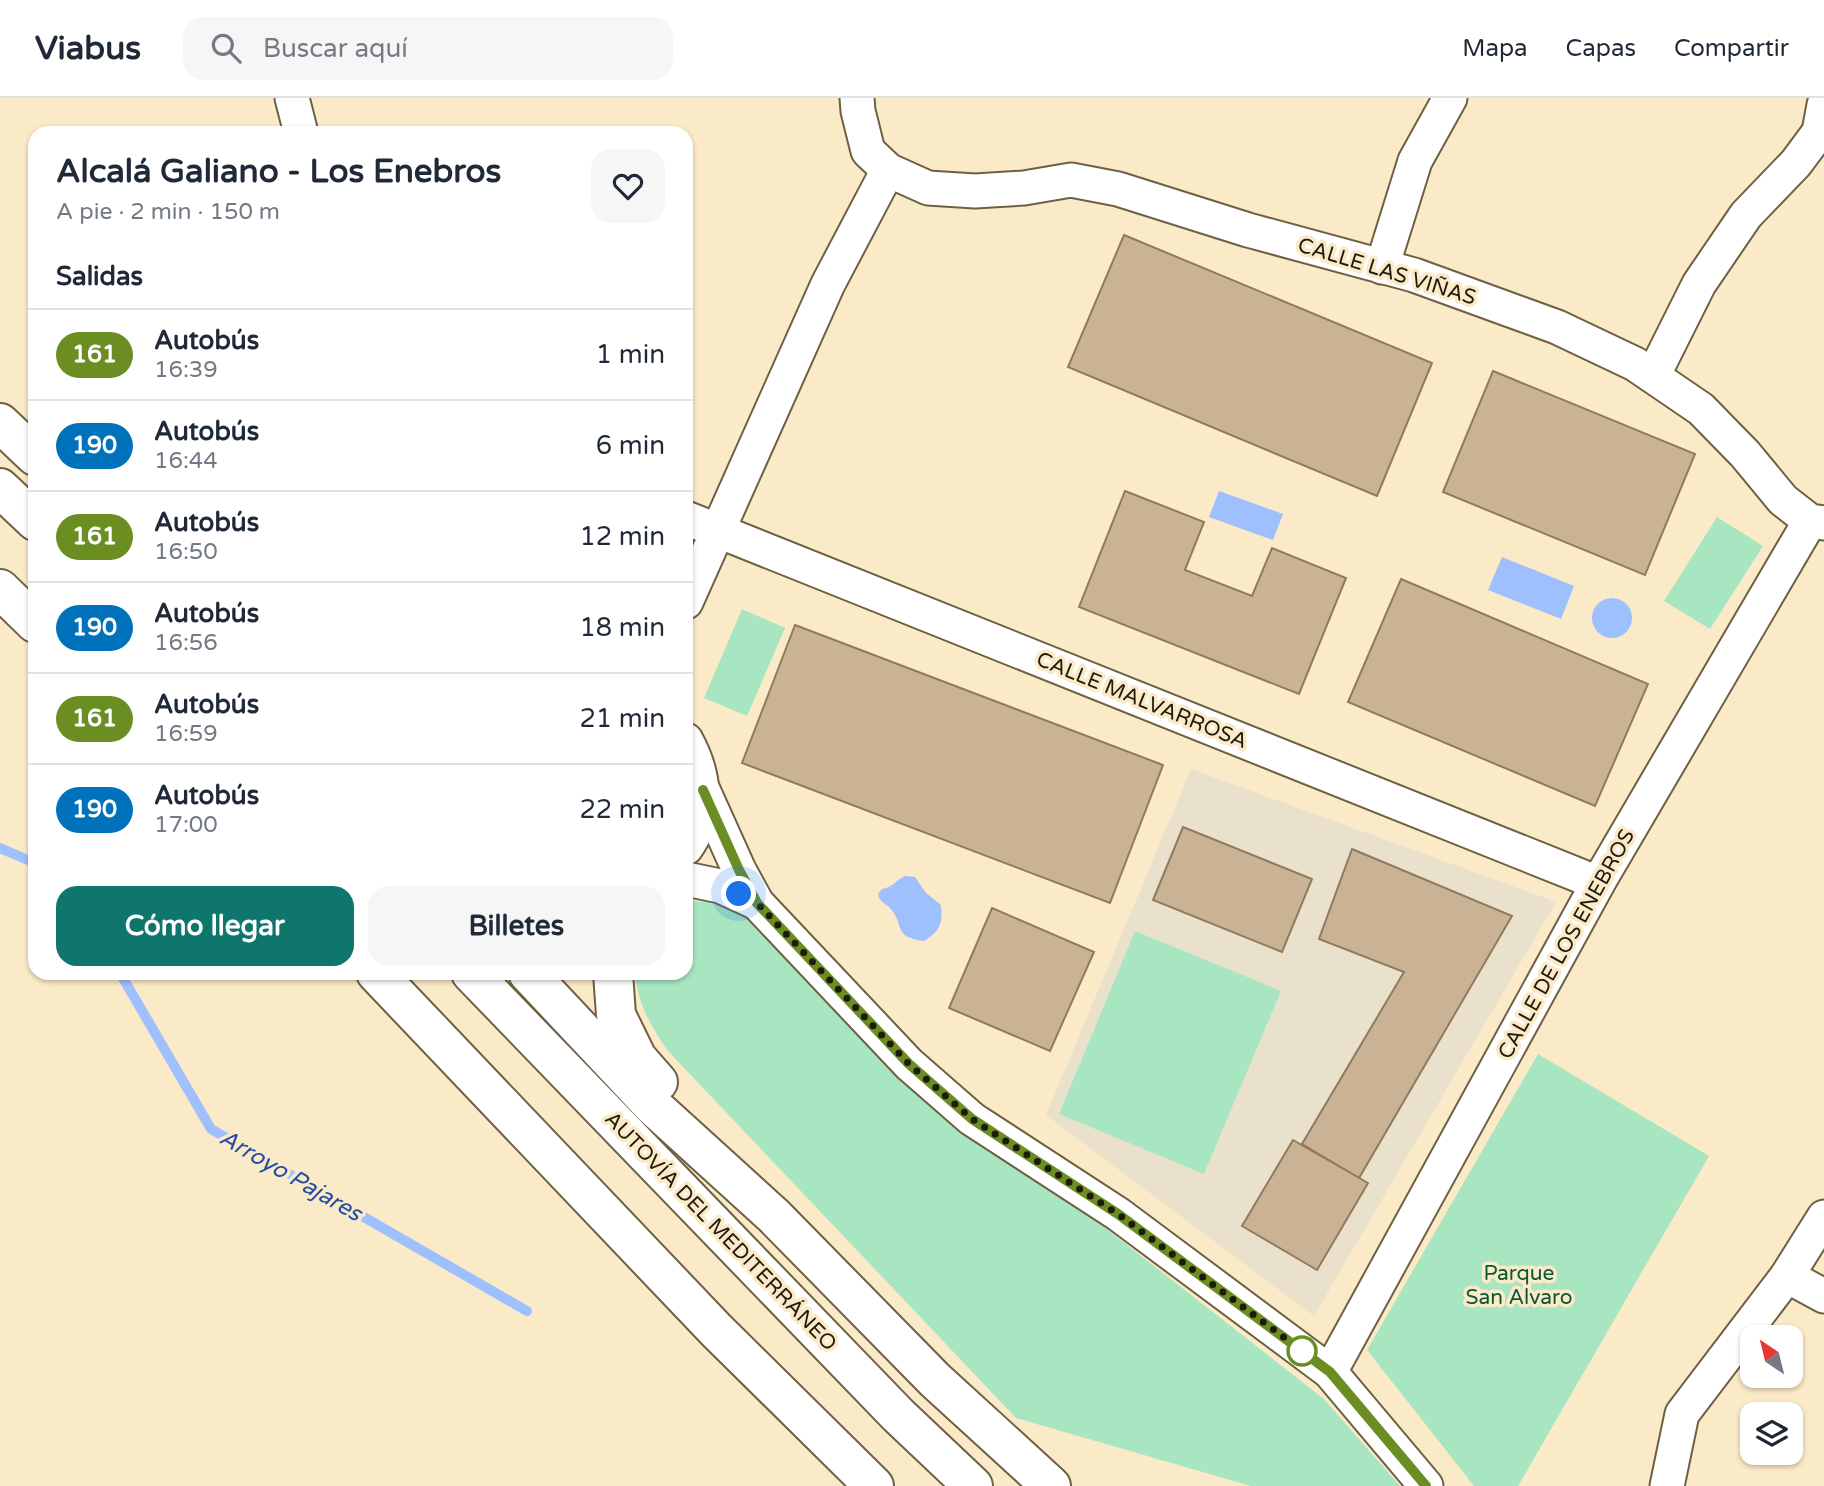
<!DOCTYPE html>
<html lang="es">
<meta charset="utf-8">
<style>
body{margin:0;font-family:"Varela Round",sans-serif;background:#f6f6f7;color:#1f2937;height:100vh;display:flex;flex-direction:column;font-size:26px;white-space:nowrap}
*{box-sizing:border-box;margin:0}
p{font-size:23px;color:#747a83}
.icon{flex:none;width:38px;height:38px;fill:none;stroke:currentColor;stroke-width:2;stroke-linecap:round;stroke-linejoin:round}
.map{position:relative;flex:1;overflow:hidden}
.side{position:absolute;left:28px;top:28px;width:665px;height:854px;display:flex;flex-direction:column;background:#fff;border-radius:21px;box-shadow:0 2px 5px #0004}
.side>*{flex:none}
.badge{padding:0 14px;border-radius:23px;font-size:24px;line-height:46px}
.needle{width:46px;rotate:325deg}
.buttons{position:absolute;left:1740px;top:1227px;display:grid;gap:14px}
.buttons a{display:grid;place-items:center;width:63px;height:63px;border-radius:14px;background:#fff;box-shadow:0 2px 5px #0004;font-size:35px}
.you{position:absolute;width:35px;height:35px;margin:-18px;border:5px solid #fff;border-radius:50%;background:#1a73e8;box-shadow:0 0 0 10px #1a73e833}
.map>.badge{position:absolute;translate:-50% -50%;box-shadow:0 0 0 4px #fff}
h2{padding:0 28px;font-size:26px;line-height:63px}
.round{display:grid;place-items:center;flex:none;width:74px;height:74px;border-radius:21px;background:#f6f6f7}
.head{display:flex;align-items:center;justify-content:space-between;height:119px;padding:0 28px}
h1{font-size:33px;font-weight:700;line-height:52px}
.action{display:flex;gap:14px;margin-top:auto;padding:14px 28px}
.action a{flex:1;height:80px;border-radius:21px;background:#0f766e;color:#fff;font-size:28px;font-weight:700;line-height:80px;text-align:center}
.action a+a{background:#f6f6f7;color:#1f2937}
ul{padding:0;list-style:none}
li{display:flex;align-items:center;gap:21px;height:91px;padding:0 28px;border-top:2px solid #e0e1e3}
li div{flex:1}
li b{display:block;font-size:26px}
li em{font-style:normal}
li .badge{min-width:77px;font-weight:700;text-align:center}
header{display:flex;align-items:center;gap:42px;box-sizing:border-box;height:98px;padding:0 35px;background:#fff;border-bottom:2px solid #e0e1e3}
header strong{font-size:33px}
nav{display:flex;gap:38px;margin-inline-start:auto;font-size:24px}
.search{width:490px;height:63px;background:#f6f6f7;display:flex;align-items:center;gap:18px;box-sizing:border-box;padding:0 24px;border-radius:21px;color:#747a83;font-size:26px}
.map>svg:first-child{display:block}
.industrial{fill:#eae1cc}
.green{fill:#a8e6c1}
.water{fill:#9fc0ff}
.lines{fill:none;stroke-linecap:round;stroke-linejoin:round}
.stream{stroke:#9fc0ff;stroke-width:10}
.building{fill:#cab395;stroke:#907a5e;stroke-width:2}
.street-casing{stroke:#6e6042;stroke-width:37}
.highway-casing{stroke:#6e6042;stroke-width:42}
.street{stroke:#fff;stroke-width:33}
.highway{stroke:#fff;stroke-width:38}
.line-casing{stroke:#fff;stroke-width:16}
.line{stroke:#6b8e23;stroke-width:10}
.walk{stroke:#201a0d;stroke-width:7;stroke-dasharray:0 12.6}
.stop-dot{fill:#fff;stroke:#6b8e23;stroke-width:3.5}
.labels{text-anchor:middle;stroke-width:7;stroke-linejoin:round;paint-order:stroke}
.street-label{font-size:21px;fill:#201a0d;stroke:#fbeac8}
.park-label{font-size:21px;fill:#085736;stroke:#fbeac8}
.water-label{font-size:23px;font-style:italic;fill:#244ea6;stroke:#fbeac8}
</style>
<header>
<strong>Viabus</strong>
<div class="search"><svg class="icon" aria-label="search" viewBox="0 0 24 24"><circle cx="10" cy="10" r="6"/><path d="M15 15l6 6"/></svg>Buscar aquí</div>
<nav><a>Mapa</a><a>Capas</a><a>Compartir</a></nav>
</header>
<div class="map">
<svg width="1824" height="1388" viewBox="0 0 1824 1388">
<rect width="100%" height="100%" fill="#fbeac8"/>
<!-- industrial -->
<path class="industrial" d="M1191,671L1556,804L1314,1218L1046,1017Z"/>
<!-- green -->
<g class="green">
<path d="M1717,419L1763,448L1710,531L1664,503Z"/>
<path d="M742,511L785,530L747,618L704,600Z"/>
<path d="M686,803L714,804L747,820L897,978L964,1031L1108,1132L1324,1301L1400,1388H1251L1016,1320L668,953C650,927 638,907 635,875H686Z"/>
<path d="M1135,833L1281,893L1204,1076L1059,1016Z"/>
<path d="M1538,956L1709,1058L1518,1388H1474L1367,1252Z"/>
</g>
<!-- water -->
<g class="water">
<path d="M1219,393L1283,416L1273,442L1209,419Z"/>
<path d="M1502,459L1574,488L1561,521L1488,492Z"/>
<circle cx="1612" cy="520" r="20"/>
<path d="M905,778L915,779L926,795L941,807C943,826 940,833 924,843C891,839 906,826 889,809C883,804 880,804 878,796L882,791C892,790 896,782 905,778Z"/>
</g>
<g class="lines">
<!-- stream -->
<g class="stream">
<path d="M0,750L35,765"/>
<path d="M120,875L211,1031L527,1213"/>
</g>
</g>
<!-- building -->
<g class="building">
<path d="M1124,137L1432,265L1377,398L1068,269Z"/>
<path d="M1493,273L1695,356L1645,477L1443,394Z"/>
<path d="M1125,393L1204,424L1185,472L1252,498L1272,450L1346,480L1299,596L1079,509Z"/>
<path d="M1401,481L1648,586L1595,708L1348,604Z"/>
<path d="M795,527L1163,667L1110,805L742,665Z"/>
<path d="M1183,729L1312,781L1282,854L1153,802Z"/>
<path d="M1352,751L1512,818L1359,1080L1302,1046L1404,874L1319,841Z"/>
<path d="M992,810L1094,854L1050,953L949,910Z"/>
<path d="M1293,1042L1368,1085L1317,1172L1242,1128Z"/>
</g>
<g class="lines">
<defs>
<g id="street">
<path d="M292,0L301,35"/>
<path d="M857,0L858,13L868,53L888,72L928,90L975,93L1024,90L1071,82L1118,91L1248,132L1414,177L1557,229L1635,266L1701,311L1745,356L1783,402L1810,423L1824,425"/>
<path d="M1382,169L1415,63L1450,0"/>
<path d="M1653,278L1699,186L1746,117L1796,65L1819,34L1824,7"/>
<path d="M686,420L1598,785"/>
<path d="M686,504L828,186L888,72"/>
<path d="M686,642C705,676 710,717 686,750"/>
<path d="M703,692L739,772L757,805L909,966L972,1021L1118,1116L1330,1274L1426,1388"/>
<path d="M686,781L720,788L757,805"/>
<path d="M1787,1178L1824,1198"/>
<path d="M1330,1274L1598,785L1810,423"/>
<path d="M1667,1388L1682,1316L1787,1178L1824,1119"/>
</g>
<g id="highway">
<path d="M0,325L35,358"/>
<path d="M0,390L35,423"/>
<path d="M0,491L35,525"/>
<path d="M376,875L716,1232L874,1388"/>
<path d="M471,875L898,1317L973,1388"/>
<path d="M528,875L653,1008L774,1118L935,1282L1051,1388"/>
<path d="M613,875L616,917L637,960L658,984"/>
</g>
</defs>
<!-- street casing -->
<use href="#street" class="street-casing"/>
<!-- highway casing -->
<use href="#highway" class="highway-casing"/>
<!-- street -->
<use href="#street" class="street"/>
<!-- highway -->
<use href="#highway" class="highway"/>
</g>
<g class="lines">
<defs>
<path id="line" d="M703,692L739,772L757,805L909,966L972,1021L1118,1116L1330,1274L1426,1388"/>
</defs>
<!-- line casing -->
<use href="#line" class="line-casing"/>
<!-- line -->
<use href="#line" class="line"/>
<!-- walk -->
<path class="walk" d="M739,796L757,805L909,966L972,1021L1118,1116L1309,1258L1302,1253"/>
</g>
<!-- markers -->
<circle class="stop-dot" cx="1302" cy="1253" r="14"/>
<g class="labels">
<!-- street labels -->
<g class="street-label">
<text transform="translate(1387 173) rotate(17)" y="7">CALLE LAS VIÑAS</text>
<text transform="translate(1142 602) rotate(22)" y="7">CALLE MALVARROSA</text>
<text transform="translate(1566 846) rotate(-61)" y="7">CALLE DE LOS ENEBROS</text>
<text transform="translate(721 1133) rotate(46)" y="7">AUTOVÍA DEL MEDITERRÁNEO</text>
</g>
<!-- park labels -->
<g class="park-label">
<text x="1519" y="1182">Parque<tspan x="1519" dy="24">San Alvaro</tspan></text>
</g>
<!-- water labels -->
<g class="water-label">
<text transform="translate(291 1077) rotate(30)" y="8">Arroyo Pajares</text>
</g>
</g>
</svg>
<div class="buttons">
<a><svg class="needle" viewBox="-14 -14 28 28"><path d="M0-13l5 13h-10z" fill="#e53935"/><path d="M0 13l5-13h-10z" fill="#747a83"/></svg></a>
<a><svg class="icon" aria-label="layers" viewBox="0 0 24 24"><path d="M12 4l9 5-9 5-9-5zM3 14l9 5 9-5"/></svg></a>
</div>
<div class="you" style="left:739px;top:796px"></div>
<section class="side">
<div class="head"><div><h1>Alcalá Galiano - Los Enebros</h1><p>A pie · 2 min · 150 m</p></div><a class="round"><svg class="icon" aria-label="heart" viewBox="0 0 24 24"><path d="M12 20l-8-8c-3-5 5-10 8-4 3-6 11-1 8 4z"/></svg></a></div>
<h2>Salidas</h2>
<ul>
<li><span class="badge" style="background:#6b8e23;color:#fff">161</span><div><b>Autobús</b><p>16:39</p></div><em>1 min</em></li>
<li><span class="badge" style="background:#0072bc;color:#fff">190</span><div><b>Autobús</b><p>16:44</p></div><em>6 min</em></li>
<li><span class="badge" style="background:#6b8e23;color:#fff">161</span><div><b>Autobús</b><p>16:50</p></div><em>12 min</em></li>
<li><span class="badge" style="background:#0072bc;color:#fff">190</span><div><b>Autobús</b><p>16:56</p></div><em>18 min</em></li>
<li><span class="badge" style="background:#6b8e23;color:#fff">161</span><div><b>Autobús</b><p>16:59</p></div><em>21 min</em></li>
<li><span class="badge" style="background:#0072bc;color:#fff">190</span><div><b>Autobús</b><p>17:00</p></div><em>22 min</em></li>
</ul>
<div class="action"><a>Cómo llegar</a><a>Billetes</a></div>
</section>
</div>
